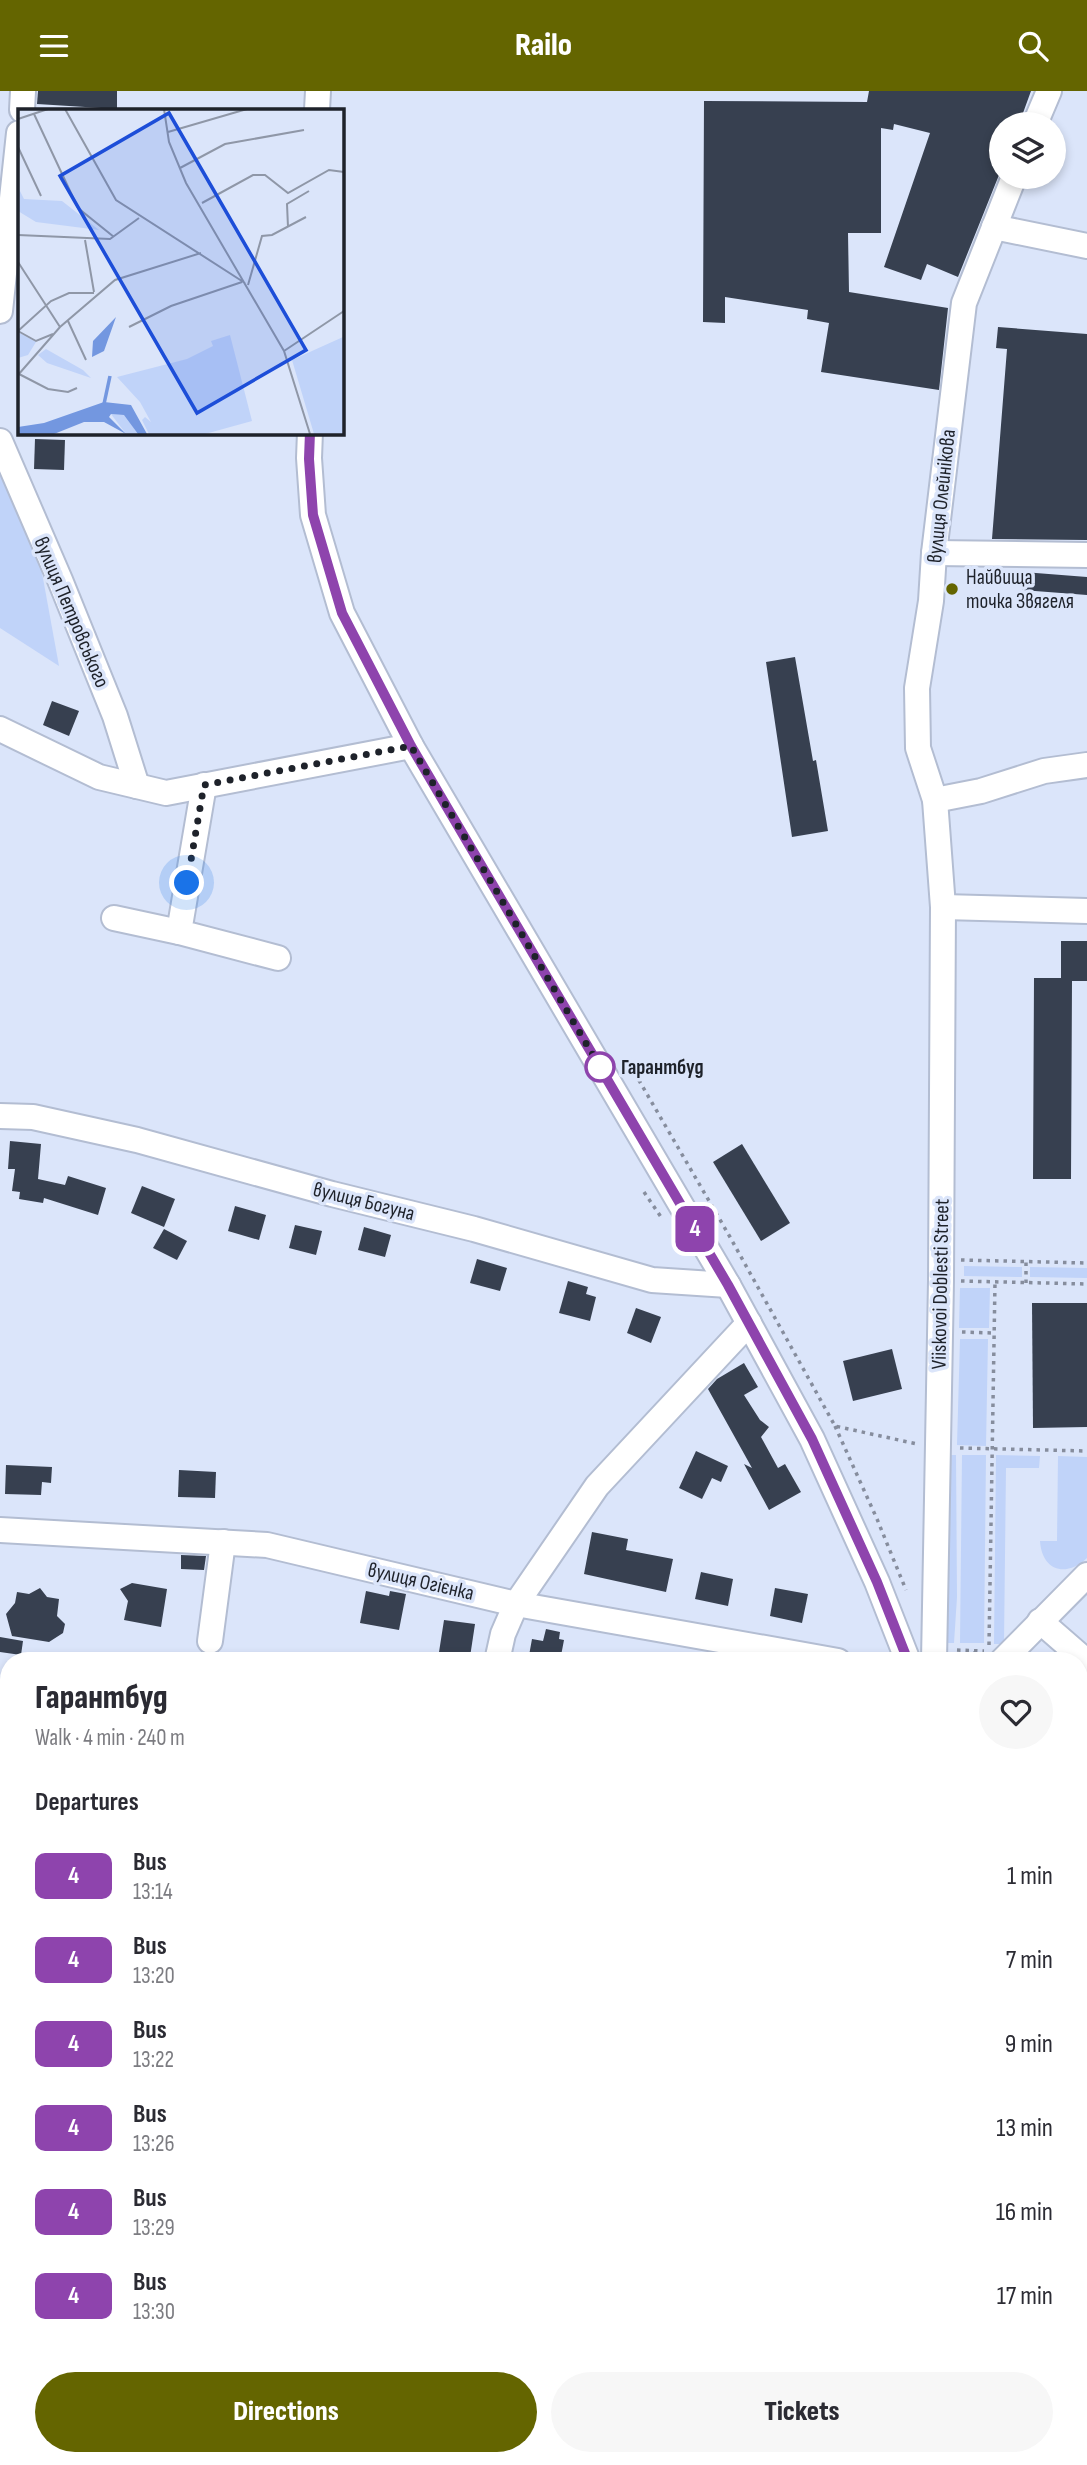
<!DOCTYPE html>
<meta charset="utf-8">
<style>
body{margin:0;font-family:"Sofia Sans Condensed",sans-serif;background:#f7f7f7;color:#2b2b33;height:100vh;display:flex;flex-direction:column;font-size:26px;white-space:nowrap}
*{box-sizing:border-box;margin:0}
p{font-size:23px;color:#7c7c81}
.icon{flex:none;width:38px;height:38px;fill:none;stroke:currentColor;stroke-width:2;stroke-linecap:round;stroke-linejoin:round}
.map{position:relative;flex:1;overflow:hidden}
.side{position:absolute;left:0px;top:1561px;width:1088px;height:814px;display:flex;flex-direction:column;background:#fff;border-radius:28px 28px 0 0;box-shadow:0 4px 10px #0003}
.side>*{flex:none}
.badge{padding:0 14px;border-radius:10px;font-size:24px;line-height:46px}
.buttons{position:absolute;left:989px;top:21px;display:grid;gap:14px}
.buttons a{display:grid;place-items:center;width:77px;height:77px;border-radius:50%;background:#fff;box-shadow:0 4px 10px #0003;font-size:35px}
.you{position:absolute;width:35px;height:35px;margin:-18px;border:5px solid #fff;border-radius:50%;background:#1a73e8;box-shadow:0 0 0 10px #1a73e833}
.map>.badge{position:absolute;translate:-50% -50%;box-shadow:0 0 0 4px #fff}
h2{padding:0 35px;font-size:26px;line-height:63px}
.round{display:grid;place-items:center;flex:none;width:74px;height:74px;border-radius:37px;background:#f7f7f7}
.summary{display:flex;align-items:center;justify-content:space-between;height:119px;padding:0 35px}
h1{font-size:33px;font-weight:800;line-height:52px}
.primary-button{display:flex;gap:14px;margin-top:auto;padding:14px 35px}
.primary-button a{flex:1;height:80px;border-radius:42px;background:#646500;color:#fff;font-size:28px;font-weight:800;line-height:80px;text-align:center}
.primary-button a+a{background:#f7f7f7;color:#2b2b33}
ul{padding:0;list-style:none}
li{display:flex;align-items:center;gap:21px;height:84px;padding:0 35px}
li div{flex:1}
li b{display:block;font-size:26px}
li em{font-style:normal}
li .badge{min-width:77px;font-weight:700;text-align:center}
header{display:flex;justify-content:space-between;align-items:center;height:91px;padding:0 35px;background:#646500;color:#fff;font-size:32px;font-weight:800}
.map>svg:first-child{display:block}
.green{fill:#c0d3f9}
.building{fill:#374050}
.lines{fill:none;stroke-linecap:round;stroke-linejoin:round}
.minor-casing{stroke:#b3bdd2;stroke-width:28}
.path{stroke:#868d9d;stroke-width:3.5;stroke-dasharray:3.5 5;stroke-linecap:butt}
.minor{stroke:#fff;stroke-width:24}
.line-casing{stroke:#fff;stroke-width:16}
.line{stroke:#8e44ad;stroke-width:10}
.walk{stroke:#1e222a;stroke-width:7;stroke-dasharray:0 12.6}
.poi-dot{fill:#646500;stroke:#dbe5fa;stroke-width:2.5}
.stop-dot{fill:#fff;stroke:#8e44ad;stroke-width:3.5}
.labels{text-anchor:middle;stroke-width:7;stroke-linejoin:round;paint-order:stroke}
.street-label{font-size:21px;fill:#1e222a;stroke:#dbe5fa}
.poi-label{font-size:21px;fill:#1e222a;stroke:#dbe5fa;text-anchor:start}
.stop-label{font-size:21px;font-weight:bold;fill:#1e222a;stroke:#dbe5fa;text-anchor:start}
.inset-river{fill:none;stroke:#7397e0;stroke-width:3.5}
.inset-road{fill:none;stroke:#8f97a7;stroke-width:2}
.view{fill:#1d4ed8;fill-opacity:0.15;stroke:#1d4ed8;stroke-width:3.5}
.inset-edge{fill:none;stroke:#1e222a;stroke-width:3.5}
</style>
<header><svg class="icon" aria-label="menu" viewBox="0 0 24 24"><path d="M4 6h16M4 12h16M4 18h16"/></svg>Railo<svg class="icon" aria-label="search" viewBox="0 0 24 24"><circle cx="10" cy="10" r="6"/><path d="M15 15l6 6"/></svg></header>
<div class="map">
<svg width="1087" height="2374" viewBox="0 0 1087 2374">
<rect width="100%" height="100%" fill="#dbe5fa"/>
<!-- green -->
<g class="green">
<path d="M0,367L32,427L59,575L0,537Z"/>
<path d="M964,1175L1022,1176V1186L964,1185Z"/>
<path d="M1030,1176L1087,1177V1187L1030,1186Z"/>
<path d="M960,1197H990L989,1237H959Z"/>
<path d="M960,1248H988L986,1355L957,1354Z"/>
<path d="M949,1364H956L957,1506L954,1552H947Z"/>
<path d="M962,1364H986L984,1552H960Z"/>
<path d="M996,1364L1040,1365L1039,1377H1006L1004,1553H994Z"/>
<path d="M1058,1365L1087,1366V1467C1066,1487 1042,1480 1040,1450H1057Z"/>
<path d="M0,1890L9,1892V2366H453L451,2374H0Z"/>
</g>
<!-- building -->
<g class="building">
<path d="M38,0H117V18L37,13Z"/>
<path d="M869,0H1031L1019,33H1001V79L958,186L927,173L921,189L884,176L930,42L894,33L893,39L881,37V142H848L849,201L948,217L939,299L821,281L829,232L807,228L808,219L725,206V232L703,231L704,10L867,11Z"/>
<path d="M998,236L1087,243V449L992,448L1007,258L996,257Z"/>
<path d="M35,348L65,349L64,379L34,378Z"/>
<path d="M1023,481L1087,486V504L1022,499Z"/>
<path d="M795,566L813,670L816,669L828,740L792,746L766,571Z"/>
<path d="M52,610L79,620L69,645L43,634Z"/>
<path d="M1061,850H1087V890H1072L1071,1088H1033L1034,887H1061Z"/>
<path d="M10,1050L41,1053L38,1088L65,1094L68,1085L106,1097L98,1124L44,1107L43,1112L19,1108L20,1101L12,1100L15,1078H8Z"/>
<path d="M742,1053L790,1132L761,1150L713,1071Z"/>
<path d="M142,1095L175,1108L164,1136L131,1122Z"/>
<path d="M235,1115L266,1124L259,1149L228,1140Z"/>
<path d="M295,1134L322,1140L316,1164L289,1157Z"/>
<path d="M364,1136L391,1144L385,1166L358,1159Z"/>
<path d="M164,1138L187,1150L177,1169L153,1157Z"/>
<path d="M477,1168L507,1177L500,1200L470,1192Z"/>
<path d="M568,1190L588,1196L586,1203L596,1206L590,1230L559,1222Z"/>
<path d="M1032,1212H1087V1336L1033,1337Z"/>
<path d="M636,1217L661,1226L651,1252L627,1242Z"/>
<path d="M892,1258L902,1298L853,1310L843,1270Z"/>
<path d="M744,1272L758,1296L744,1304L760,1329L769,1336L761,1346L778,1377L785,1373L801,1401L769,1419L744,1373L752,1377L708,1298L717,1288Z"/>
<path d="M696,1360L728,1375L721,1391L712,1387L702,1408L679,1397Z"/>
<path d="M6,1374L52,1376L51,1392L42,1391L41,1404L5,1403Z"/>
<path d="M179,1379L216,1381L215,1407L178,1406Z"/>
<path d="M592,1441L628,1448L626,1459L673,1468L666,1501L584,1483Z"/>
<path d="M181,1464L206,1465L204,1479L181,1478Z"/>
<path d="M701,1481L733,1488L728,1515L695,1508Z"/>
<path d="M132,1492L167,1498L161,1536L124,1529L128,1510L120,1498Z"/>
<path d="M40,1497L47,1506L59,1508L57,1525L65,1533L63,1542L49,1551L12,1545L6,1523L15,1512L17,1501L29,1503Z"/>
<path d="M775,1497L808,1503L802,1532L770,1525Z"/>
<path d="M366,1500L389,1505L390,1500L406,1503L399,1539L360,1532Z"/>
<path d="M444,1529L475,1533L470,1566L439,1561Z"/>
<path d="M546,1538L560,1541L559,1548L564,1549L560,1570H528L532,1548L543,1550Z"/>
<path d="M0,1546L23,1550L21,1564L0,1561Z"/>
</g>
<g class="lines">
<defs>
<g id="minor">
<path d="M22,19L23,0"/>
<path d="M317,19L318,0"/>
<path d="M1035,33L1049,0"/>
<path d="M994,136L1087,155"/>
<path d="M0,220L19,42"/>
<path d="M310,341L309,367L313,424L342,522L411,655L728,1194L812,1348L877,1491L908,1570"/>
<path d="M0,350L60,489L115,625L137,695"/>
<path d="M934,462L1087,464"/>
<path d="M0,638L99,686L166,702L411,655"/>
<path d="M204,694L179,841L278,867"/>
<path d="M935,709L981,700L1044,680L1087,674"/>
<path d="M943,816L1087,820"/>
<path d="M114,827L179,841"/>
<path d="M0,1025L33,1026L137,1049L332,1103L474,1138L652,1189L728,1194"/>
<path d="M0,1439L267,1454L516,1513L838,1570"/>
<path d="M1040,1530L1087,1571"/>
<path d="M210,1550L223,1451"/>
<path d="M497,1570L503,1543L516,1513L597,1395L749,1232"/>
<path d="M934,1570L941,1190L943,816L935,709L918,657L917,597L931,510L934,462L964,212L1014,86"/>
<path d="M1002,1570L1087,1484"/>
<path d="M0,1636L9,1638"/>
<path d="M0,1696L9,1690"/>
<path d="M1080,1879H1087"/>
<path d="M1080,2279L1087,2278"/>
<path d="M493,2374L495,2366"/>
<path d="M671,2374L672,2366"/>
<path d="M904,2374L906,2366"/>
</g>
</defs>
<!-- minor casing -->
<use href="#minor" class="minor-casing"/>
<!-- path -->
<g class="path">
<path d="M626,967L730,1146L835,1335L917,1353"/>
<path d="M644,1101L661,1126"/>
<path d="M961,1169L1087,1172"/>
<path d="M961,1190L1087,1193"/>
<path d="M1026,1192V1171"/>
<path d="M962,1241L993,1242"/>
<path d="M835,1335L877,1428L906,1499"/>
<path d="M960,1357L1087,1360"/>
<path d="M989,1554L995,1191"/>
<path d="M957,1559L984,1560"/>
<path d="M975,1560L976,1570"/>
<path d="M1080,1621H1087"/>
<path d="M0,1959L9,1961"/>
<path d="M0,2128L9,2131"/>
<path d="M1080,2141H1087"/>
<path d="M1080,2251H1087"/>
<path d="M396,2374L407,2366"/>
</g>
<!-- minor -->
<use href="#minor" class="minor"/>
</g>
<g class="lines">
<defs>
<path id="line" d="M310,341L309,368L313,424L342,522L411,655L728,1194L812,1348L877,1491L908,1570"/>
</defs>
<!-- line casing -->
<use href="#line" class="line-casing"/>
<!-- line -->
<use href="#line" class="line"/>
<!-- walk -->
<path class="walk" d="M187,792L204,694L411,655L600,976"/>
</g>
<!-- markers -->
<circle class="poi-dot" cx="952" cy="498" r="7"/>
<circle class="stop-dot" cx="600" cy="976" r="14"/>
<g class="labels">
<!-- street labels -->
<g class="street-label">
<text transform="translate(941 405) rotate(-84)" y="7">вулиця Олейнікова</text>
<text transform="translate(72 521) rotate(67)" y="7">вулиця Петровського</text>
<text transform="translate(364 1110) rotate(14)" y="7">вулиця Богуна</text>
<text transform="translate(940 1193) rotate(-89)" y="7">Viiskovoi Doblesti Street</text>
<text transform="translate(421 1490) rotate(13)" y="7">вулиця Огієнка</text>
</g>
<!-- poi labels -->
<g class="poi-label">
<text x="966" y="493">Найвища<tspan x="966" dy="24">точка Звягеля</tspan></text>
</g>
<!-- stop labels -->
<g class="stop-label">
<text x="621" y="983">Гарантбуд</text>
</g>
</g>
<!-- overview -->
<g transform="translate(18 18)">
<rect width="326" height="326" fill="#dbe5fa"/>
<path d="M0,78L6,90L44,92L81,121L18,113L0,102ZM0,223L18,233L10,246L0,249ZM212,226L234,312L187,325H131L124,311L127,308L133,313L122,293L99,268L169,250L195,237L193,232ZM325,228V325H296L274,251ZM28,240L65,261L73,269L29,254L20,246ZM93,305L107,306L120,325H108Z" fill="#c0d3f9"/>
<path d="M98,208L86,242L74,248L75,232ZM86,293L113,296L129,325H120L106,306L93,305L91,308L108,325L86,313H66L36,325H0V318L26,314Z" fill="#7397e0"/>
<path class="inset-river" d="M86,295L92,267"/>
<path class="inset-road" d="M47,0L98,91L227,174M146,0L151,33L168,74L266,242L292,325M16,5L60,99L96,128M0,10L30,0M150,23L229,0M0,38L23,87M162,59L207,35L286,21M184,94L235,66H247L270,84L311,61L326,63M270,118L269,95L291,82M0,126L92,130L121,109M67,131L76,183M0,153L42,218M230,176L244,127L254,126L288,108M50,212L68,251M111,218L153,197L224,173M0,222L33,192L51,184H76M0,222L18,232L35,225M266,242L326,202M1,265L30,280L50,283L59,279M0,266L42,218L97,171L183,144"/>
<path class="view" d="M151,4L288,241L179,304L42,67Z"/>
<rect width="326" height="326" class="inset-edge"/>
</g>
</svg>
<div class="buttons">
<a><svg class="icon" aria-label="layers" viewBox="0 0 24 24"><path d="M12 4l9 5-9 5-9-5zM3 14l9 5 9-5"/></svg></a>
</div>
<div class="you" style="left:187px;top:792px"></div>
<b class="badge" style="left:695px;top:1138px;background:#8e44ad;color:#fff">4</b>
<section class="side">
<div class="summary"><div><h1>Гарантбуд</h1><p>Walk · 4 min · 240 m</p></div><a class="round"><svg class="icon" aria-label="heart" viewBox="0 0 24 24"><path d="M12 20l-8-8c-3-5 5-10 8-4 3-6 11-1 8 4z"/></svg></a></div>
<h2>Departures</h2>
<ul>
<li><span class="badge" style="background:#8e44ad;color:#fff">4</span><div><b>Bus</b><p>13:14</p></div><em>1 min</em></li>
<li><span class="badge" style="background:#8e44ad;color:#fff">4</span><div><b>Bus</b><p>13:20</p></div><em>7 min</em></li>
<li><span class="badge" style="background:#8e44ad;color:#fff">4</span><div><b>Bus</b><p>13:22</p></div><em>9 min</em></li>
<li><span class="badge" style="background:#8e44ad;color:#fff">4</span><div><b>Bus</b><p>13:26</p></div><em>13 min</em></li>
<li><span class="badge" style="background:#8e44ad;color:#fff">4</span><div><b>Bus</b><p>13:29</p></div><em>16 min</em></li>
<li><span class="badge" style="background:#8e44ad;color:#fff">4</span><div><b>Bus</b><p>13:30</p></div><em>17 min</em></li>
</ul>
<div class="primary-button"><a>Directions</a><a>Tickets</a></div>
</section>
</div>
